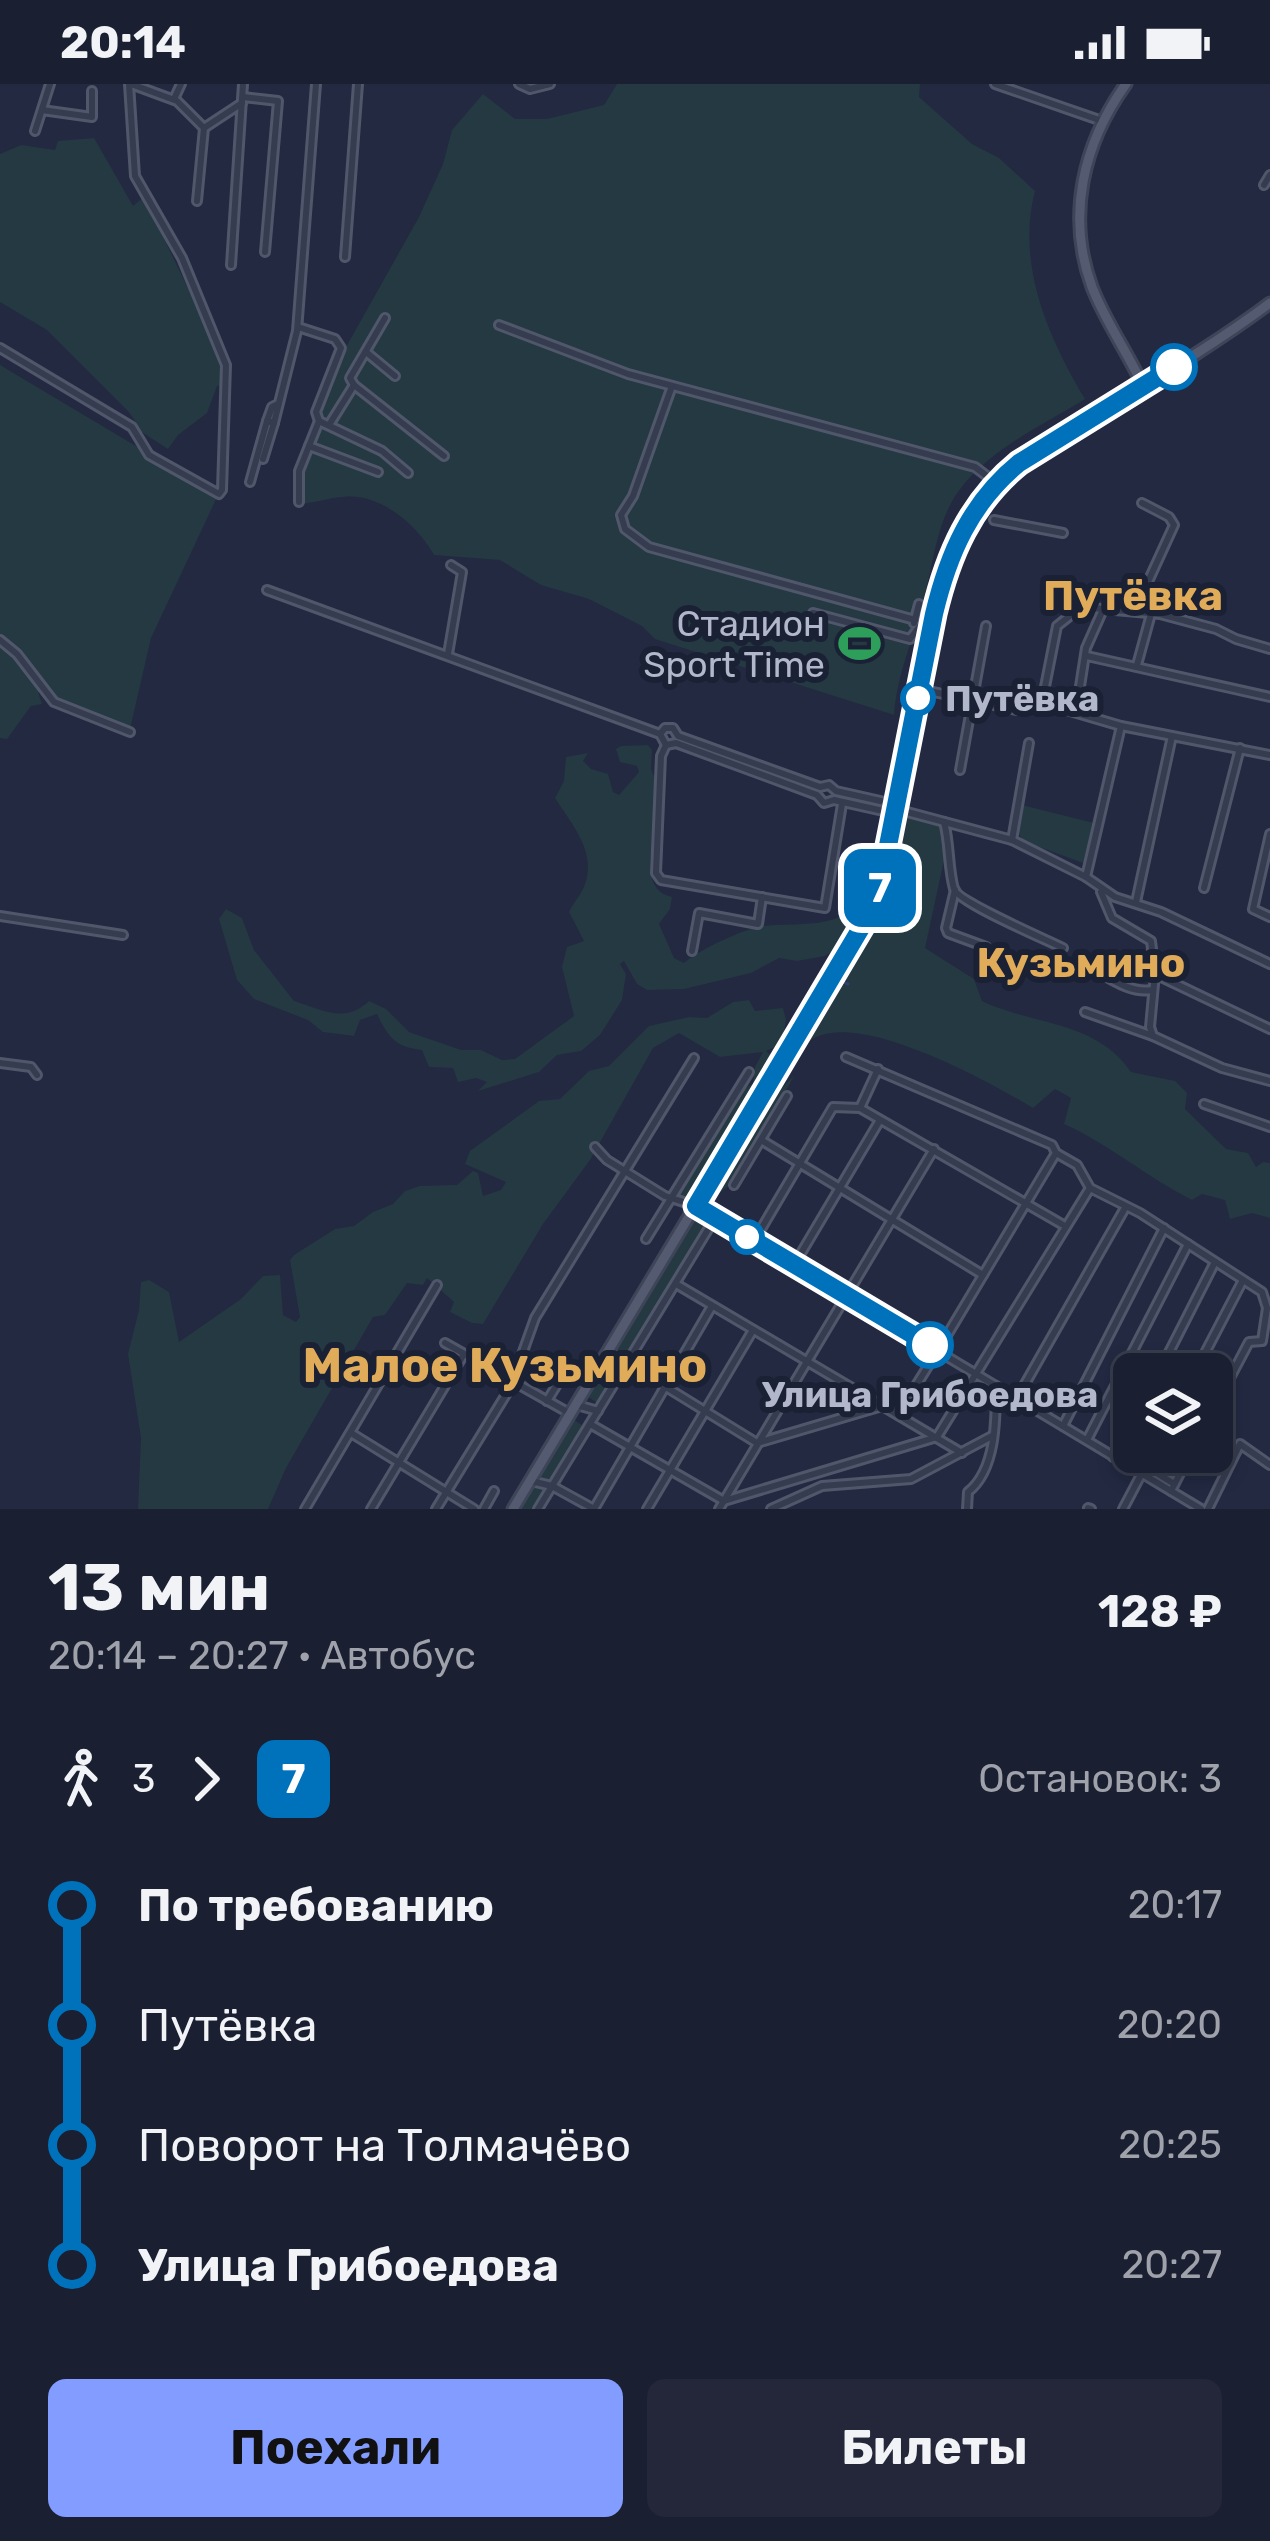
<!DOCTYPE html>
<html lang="ru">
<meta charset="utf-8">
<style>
body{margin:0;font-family:Rubik,sans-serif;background:#232739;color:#f1f3f6;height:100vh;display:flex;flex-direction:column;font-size:45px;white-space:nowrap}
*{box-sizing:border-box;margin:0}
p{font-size:39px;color:#9fa2ab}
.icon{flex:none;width:66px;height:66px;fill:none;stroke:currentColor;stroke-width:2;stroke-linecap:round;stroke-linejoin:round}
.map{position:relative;height:1425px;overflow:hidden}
.side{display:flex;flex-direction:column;background:#1a1f31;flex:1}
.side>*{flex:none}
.badge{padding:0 24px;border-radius:18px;font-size:42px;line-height:78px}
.buttons{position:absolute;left:1113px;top:1269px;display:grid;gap:24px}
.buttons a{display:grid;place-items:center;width:120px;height:120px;border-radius:18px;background:#1a1f31;box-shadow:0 6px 18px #0003,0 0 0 3px #383d4d;font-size:60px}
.map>.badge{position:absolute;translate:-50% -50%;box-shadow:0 0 0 6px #fff}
.legs{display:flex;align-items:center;gap:18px;height:132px;padding:0 48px;font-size:39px}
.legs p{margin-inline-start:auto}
.summary{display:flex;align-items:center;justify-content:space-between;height:204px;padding:0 48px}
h1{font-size:66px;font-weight:700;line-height:90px}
.cta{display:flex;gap:24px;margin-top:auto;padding:24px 48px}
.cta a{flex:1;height:138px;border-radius:18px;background:#839cff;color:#111;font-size:48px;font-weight:700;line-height:138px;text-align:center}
.cta a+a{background:#232739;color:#f1f3f6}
ul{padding:0 48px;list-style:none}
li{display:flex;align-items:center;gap:42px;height:120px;font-size:45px}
li i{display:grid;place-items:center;width:18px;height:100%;margin:0 15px;background:currentColor}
li i::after{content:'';width:30px;height:30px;margin:-15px;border:9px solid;border-radius:50%;background:#1a1f31}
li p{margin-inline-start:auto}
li:first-child i{background:linear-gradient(#0000 50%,currentColor 0)}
li:last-child i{background:linear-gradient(currentColor 50%,#0000 0)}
.status{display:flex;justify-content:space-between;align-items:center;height:84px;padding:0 60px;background:#1a1f31;direction:ltr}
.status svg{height:33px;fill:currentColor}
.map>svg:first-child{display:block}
.green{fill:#243942}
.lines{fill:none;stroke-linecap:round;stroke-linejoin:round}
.stream{stroke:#323f68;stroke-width:3}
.minor-casing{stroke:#51576b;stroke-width:12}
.major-casing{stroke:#3f4559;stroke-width:15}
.minor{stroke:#363c50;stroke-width:6}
.major{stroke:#545b70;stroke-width:9}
.line-1-casing{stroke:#fff;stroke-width:27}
.line-1{stroke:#0072bc;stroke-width:18}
.stop-1-dot{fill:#fff;stroke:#0072bc;stroke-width:6}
.labels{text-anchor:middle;stroke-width:12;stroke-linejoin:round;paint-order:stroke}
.poi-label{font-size:36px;fill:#b2b7cb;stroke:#1b2135;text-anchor:end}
.stop-label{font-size:36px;font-weight:bold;fill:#b2b7cb;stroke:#1b2135;text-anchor:start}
.quarter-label{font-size:42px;font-weight:bold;fill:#e0ac59;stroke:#1b2135}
.district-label{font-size:48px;font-weight:bold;fill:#e0ac59;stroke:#1b2135}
</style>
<div class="status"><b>20:14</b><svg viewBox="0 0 49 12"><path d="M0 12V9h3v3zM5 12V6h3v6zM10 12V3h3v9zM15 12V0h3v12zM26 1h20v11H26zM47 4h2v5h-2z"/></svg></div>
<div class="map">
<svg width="1270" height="1425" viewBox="0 0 1270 1425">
<rect width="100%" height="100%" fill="#222941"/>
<!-- green -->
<g class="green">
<path d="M617,0H920L919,13L972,60L999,74L1035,107C1016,180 1048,253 1085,315C1043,341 988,366 958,408C937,437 933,480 924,514C914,554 897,590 894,631L655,555L642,542L589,515L541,501L500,476L434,471C418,442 380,408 343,413C326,414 313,420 296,420L332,288L419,133L443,80L452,46L483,10L515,35H547L604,21Z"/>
<path d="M94,54L133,122L144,113L207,244L226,294L223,301L217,302L207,329L178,351L168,365L134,343L136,338L128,327L47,246L0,218V70L21,61L55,66L58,57Z"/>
<path d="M0,281L218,411L151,554L130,645L38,608L42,620L31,622L7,655L0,654Z"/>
<path d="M648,661L652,666L651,685L655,694L650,787C653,801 658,810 672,813L670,825L659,840L674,874L684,879C697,867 745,844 763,842C793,838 843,847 860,814L836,865L825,872L797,877L779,874L751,889L684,905L647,906L637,900L624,877L620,880L626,890L622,916L600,951L581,967L557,971L539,988L478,1007L487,998L476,994L458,998L453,984L429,983L422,966C395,963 388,953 377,930L360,936L354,952L323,948L308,936L254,915L237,896L219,835L226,825L242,834L254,866L294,917C323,926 345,940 369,917L386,925L409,948L461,966H481L502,976L515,975L574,932L562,883L567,863L584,857L569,828C573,819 580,812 584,803C598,769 572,741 555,714L564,697L566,673L588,669L583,677L591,685L608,690L613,708L619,711L639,688L637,682L620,678L616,665L621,662Z"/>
<path d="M1022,721L1094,739L1083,779L1023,757L1018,748Z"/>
<path d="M900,731L942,740L948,758L925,864L974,895L982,917C1031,941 1096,936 1131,988L1175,997L1187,1009L1185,1025L1226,1065L1248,1069L1256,1083L1263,1078L1270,1079V1134L1252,1129L1230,1135L1225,1116L1202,1110L1192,1116C1147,1093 1110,1061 1064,1040L1071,1014L1055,1005L1033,1024C988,997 869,932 819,952C810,955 803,963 794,967L822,928L818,927L834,898L844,901L847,897L841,892L882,815Z"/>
<path d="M749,916L755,927L783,924L786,936L782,960L766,967L776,975L764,999L755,1001L760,1007L695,1115L674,1110C690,1084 727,1009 753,1000L755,983L763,968L720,973L679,949L653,964L590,1076L543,1140L483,1240L472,1239L450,1228L454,1218L427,1194L423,1201L407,1199L385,1231L373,1233L286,1384L268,1425H138L141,1354L128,1270L139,1226L141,1198L149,1196L169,1208L179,1258L241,1215L263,1192L280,1191L283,1231L296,1238L300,1233L290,1176L294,1171L335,1145L354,1142L373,1128L393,1120L405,1107L420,1102L457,1101L473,1087L478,1089L483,1112L501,1106L506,1098L465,1080L470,1067L539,1017L560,1015L589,987L609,982L649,942L689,933L707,934L733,918Z"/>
<path d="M782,987L787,990L780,1006L794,992L734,1098L718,1110L712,1106Z"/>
<path d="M700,1135L709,1139L597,1319L587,1312L694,1137Z"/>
<path d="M574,1336L585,1343L534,1425H521Z"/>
</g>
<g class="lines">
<!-- stream -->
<g class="stream">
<path d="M823,888L825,889"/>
<path d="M843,898L848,900"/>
</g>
<defs>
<g id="minor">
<path d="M131,0L177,17L204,44"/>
<path d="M519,0L530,5L550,0"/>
<path d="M995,0L1102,37"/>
<path d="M243,13L278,17L265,168"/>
<path d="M174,15L181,0"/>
<path d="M42,26L92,33V7"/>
<path d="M204,44L242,19"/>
<path d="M35,47L50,0"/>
<path d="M1264,101L1270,91"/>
<path d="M197,117L204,44"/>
<path d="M345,173L358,0"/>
<path d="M231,181L243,0"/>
<path d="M499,241L628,290L975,383L996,399"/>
<path d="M298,243L335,255L341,264L316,328L319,337L382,367L408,389"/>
<path d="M0,264L132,343L149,371L219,410L222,406L226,281L182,174L135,92L129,0"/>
<path d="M366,268L395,292"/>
<path d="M354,301L444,372"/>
<path d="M672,302L633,412L621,431L625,445L649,463L915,536"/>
<path d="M278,320L272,323L267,337L274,339L297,247L316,0"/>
<path d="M329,341L354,301L350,294L385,234"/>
<path d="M309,362L378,388"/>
<path d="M263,375L274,339"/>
<path d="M250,398L267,337"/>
<path d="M299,418V387L319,337"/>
<path d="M994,436L1063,449"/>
<path d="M267,506L660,650L666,661L676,659L817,711L824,719L834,716L892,729"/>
<path d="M1135,526L1174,441L1169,433L1142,419"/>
<path d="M813,529L910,555L920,542"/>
<path d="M914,539L919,520"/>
<path d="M0,556L17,570L54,618L130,648"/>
<path d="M448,570L462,488L451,481"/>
<path d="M1087,572L1270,613"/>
<path d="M1137,581L1151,530"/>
<path d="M920,605L1016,626L1019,612L1121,642L1270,671"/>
<path d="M1042,618L1057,542L1081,523L1160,530L1216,545L1236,555L1270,565"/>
<path d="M1076,628L1086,564L1102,528"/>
<path d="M660,650L665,644H673L678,652L820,703L829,701L836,707L894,720"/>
<path d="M666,661L661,672L656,789L661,796L825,824L842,720"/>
<path d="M960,686L986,542"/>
<path d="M896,725L1012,756L1086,793L1115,813L1161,828L1270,880"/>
<path d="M944,738C950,760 948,784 954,805C958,818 1045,855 1063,864"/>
<path d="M1270,750L1253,825L1270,833"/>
<path d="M1012,756L1029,659"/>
<path d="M1086,793L1121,642"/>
<path d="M1204,804L1240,664"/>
<path d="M955,806L946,844L948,849L986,863V886"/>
<path d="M1101,808L1112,834L1151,857L1155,890L1150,943L1153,952L1222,984L1270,997"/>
<path d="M1136,818L1172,652"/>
<path d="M0,832L123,851"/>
<path d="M692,867L699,829L758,840L762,813"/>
<path d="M1086,881C1107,892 1129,910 1152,906"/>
<path d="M1155,890L1270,945"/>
<path d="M1085,928L1153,952"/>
<path d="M846,973L1052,1061L1056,1069L1077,1081L1090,1104L1140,1129L1262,1208L1267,1224L1262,1257L1249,1258L1212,1328"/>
<path d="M0,979L31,983L37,991"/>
<path d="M1204,1020L1270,1043"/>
<path d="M860,1024L878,985"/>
<path d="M761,1056L983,1191"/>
<path d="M595,1063L607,1076L665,1112L696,1122L1201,1425"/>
<path d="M734,1101L787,1012"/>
<path d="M646,1155L749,988"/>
<path d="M754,1157L833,1023L860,1024L1065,1142"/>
<path d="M794,1181L880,1036"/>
<path d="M676,1200L962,1369"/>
<path d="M445,1259L571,1330"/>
<path d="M609,1268L757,1359L899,1317L912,1308L943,1258L1056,1069"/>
<path d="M1158,1290L1215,1178"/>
<path d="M1194,1290L1242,1198"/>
<path d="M1017,1314L1125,1124"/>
<path d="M547,1317L564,1289"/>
<path d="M577,1321L598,1327"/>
<path d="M590,1340L724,1417L937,1353L1090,1104"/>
<path d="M1063,1342L1164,1144"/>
<path d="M351,1349L474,1425"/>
<path d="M1087,1356L1188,1160"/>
<path d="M1113,1373L1134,1334"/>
<path d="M1150,1373L1167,1381L1174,1368"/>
<path d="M1159,1377L1155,1388L1171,1398"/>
<path d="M531,1397L552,1402L592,1424"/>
<path d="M1171,1407L1191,1368"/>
<path d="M1088,1424L1091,1425"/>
<path d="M305,1425L437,1201"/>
<path d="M371,1425L464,1270"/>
<path d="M436,1425L510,1304L535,1234L694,974"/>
<path d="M484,1425L494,1407"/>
<path d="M538,1425L715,1134"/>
<path d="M594,1425L712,1222"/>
<path d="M647,1425L753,1246"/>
<path d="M719,1425L934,1065"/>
<path d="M771,1425L822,1402L911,1395L992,1352"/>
<path d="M967,1425L968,1408C996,1386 996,1336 996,1302"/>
<path d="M1123,1425L1153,1368"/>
<path d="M1208,1425L1240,1360L1270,1381"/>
</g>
<g id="major">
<path d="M1126,0C1083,60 1066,132 1092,203C1105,237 1128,269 1143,302"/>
<path d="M513,1425L874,825L941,503C951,464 970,427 998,397C1028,366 1069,346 1106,325C1162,291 1218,258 1270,219"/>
</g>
</defs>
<!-- minor casing -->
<use href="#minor" class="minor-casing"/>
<!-- major casing -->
<use href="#major" class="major-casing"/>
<!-- minor -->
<use href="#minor" class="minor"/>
<!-- major -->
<use href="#major" class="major"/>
</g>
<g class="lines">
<defs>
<path id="line-1" d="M930,1261L696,1122L877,817L934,530C948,471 970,419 1019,379L1174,283"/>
</defs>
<!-- line-1 casing -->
<use href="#line-1" class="line-1-casing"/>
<!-- line-1 -->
<use href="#line-1" class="line-1"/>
</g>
<!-- icons -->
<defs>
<symbol id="stadium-bare" viewBox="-9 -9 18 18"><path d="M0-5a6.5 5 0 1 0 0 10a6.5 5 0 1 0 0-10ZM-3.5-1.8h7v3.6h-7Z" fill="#2e9e5b" stroke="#1b2135" stroke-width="2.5" paint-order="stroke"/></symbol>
</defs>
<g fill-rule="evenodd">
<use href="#stadium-bare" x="830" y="530" width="59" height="59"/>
</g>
<!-- markers -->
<g class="stop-1-dot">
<circle cx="1174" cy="283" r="21"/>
<circle cx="918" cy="614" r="15"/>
<circle cx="747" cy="1153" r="15"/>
<circle cx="930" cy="1261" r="21"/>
</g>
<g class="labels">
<!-- poi labels -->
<g class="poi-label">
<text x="825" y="552">Стадион<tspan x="825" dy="41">Sport Time</tspan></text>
</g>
<!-- stop labels -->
<g class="stop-label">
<text x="945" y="627">Путёвка</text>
<text x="930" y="1323" text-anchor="middle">Улица Грибоедова</text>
</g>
<!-- quarter labels -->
<g class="quarter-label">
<text x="1133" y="526">Путёвка</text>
<text x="1081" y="893">Кузьмино</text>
</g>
<!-- district labels -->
<g class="district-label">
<text x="505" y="1298">Малое Кузьмино</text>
</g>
</g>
</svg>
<div class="buttons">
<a><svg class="icon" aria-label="layers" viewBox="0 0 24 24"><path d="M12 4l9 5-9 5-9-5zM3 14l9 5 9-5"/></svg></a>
</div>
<b class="badge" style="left:880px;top:804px;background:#0072bc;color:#fff">7</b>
</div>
<section class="side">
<div class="summary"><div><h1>13 мин</h1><p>20:14 – 20:27 · Автобус</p></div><b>128 ₽</b></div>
<div class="legs"><svg class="icon" aria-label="walk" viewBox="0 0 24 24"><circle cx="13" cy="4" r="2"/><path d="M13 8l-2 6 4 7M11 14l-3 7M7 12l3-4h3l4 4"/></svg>3<svg class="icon" aria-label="forward" viewBox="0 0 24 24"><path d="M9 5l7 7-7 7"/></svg><b class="badge" style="background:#0072bc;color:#fff">7</b><p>Остановок: 3</p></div>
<ul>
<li><i style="color:#0072bc"></i><b>По требованию</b><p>20:17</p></li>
<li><i style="color:#0072bc"></i><span>Путёвка</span><p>20:20</p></li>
<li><i style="color:#0072bc"></i><span>Поворот на Толмачёво</span><p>20:25</p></li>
<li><i style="color:#0072bc"></i><b>Улица Грибоедова</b><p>20:27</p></li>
</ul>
<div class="cta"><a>Поехали</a><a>Билеты</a></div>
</section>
